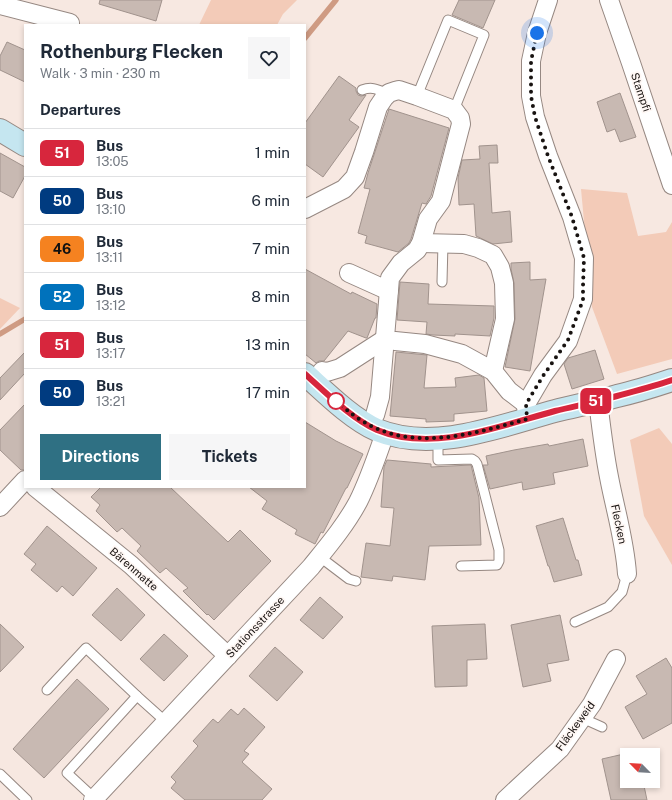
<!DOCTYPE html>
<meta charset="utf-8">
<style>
body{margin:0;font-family:"Public Sans",sans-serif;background:#f6f6f7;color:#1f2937;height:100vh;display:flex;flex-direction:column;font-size:15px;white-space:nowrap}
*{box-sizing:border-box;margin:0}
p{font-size:13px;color:#747a83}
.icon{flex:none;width:22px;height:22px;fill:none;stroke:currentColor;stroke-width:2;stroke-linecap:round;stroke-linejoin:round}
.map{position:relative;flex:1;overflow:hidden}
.panel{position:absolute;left:24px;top:24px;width:282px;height:464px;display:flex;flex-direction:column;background:#fff;border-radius:0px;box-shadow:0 2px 6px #0003}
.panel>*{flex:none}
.badge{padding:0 8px;border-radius:6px;font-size:14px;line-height:26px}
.needle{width:26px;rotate:294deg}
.buttons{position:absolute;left:620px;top:748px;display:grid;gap:8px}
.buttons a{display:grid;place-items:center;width:40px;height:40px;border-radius:0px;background:#fff;box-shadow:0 2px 6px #0003;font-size:20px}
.you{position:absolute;width:20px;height:20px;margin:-10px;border:3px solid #fff;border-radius:50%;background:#1a73e8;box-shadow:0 0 0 6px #1a73e833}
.map>.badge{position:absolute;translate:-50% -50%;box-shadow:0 0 0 2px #fff}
h2{padding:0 16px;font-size:15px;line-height:36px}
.round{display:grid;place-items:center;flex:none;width:42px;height:42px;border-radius:0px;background:#f6f6f7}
.head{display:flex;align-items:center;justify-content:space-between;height:68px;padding:0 16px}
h1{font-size:19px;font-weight:700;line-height:30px}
.action{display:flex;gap:8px;margin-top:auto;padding:8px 16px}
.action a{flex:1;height:46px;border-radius:0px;background:#2f7083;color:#fff;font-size:16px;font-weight:700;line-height:46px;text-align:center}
.action a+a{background:#f6f6f7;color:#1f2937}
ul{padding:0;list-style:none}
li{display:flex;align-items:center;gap:12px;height:48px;padding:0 16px;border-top:1px solid #e0e1e3}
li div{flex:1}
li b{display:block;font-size:15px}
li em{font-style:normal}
li .badge{min-width:44px;font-weight:700;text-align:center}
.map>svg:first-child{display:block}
.green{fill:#f3cbb8}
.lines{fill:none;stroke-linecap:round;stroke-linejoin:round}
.stream{stroke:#cf9b83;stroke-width:5.5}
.building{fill:#c8b9b2;stroke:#a1938d}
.lane-casing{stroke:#968882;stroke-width:11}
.street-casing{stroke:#968882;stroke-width:20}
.secondary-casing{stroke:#968882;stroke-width:24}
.lane{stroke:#fff;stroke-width:9}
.street{stroke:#fff;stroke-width:18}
.secondary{stroke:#c5e6f0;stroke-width:22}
.line-casing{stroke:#fff;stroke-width:9}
.line{stroke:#d7263d;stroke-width:6}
.walk{stroke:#181311;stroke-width:4;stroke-dasharray:0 7.2}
.stop-dot{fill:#fff;stroke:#d7263d;stroke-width:2}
.labels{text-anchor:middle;stroke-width:3.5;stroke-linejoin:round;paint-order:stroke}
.street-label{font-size:11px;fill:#181311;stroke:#fef7f4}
</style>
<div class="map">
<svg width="672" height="800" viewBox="0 0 672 800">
<rect width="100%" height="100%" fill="#f7e8e1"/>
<!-- green -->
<g class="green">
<path d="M211,0H297L283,14L277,25H199Z"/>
<path d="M581,189L627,193L638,236L666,232L672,222V359L617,374L592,307Z"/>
<path d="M0,298L20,308L0,329Z"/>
<path d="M659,428L672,444V565L644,516L630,440Z"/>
</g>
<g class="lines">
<!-- stream -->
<g class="stream">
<path d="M305,38L336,0"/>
<path d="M0,334L25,319"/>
</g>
</g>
<!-- building -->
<g class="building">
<path d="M100,0H162L156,21L99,4Z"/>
<path d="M459,0H495L483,28L452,15Z"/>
<path d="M7,42L25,50V82L0,70V56Z"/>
<path d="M339,76L356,88V91L358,95L361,96L366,95L349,120L359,127L323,177L305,164V123Z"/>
<path d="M620,93L636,137L620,142L615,129L607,132L597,102Z"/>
<path d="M389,109L449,128L431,196L426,204L422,203L411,239L409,243L398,252L365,243L367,236L358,233L370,189L364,188L368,173Z"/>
<path d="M497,145L498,163H489L492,213L510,211L512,242L493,244L476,236L474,204L459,205L458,178L462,160L480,159L479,146Z"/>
<path d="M0,153L25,167V176L13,198L0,191Z"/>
<path d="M530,262V280L546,279L530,371L505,367L515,319L514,283L511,269V263Z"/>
<path d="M305,269L351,294L352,292L377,304L376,318H375L367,338H366L348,331L324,361H319L316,363L305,354Z"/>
<path d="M400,282L429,284L428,304L494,306V318L490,336L455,334V336L433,335L426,334L427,322L397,320Z"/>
<path d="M595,350L604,379L572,389L564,364L568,358Z"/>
<path d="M25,352V373L0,400V378Z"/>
<path d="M396,352L427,355L424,388L456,387L455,378L479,375L484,378L487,411L454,414V421L426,422V419L390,416Z"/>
<path d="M25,404V470H21L0,450V430Z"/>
<path d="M305,422L336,441L363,454L347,488H346L323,533L321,532L315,544L295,534L297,530L262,509L267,501L249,487H305Z"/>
<path d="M583,439L588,466L553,473L555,484L523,490L522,482L490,489L483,465H488L486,456L514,450L548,444L549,446Z"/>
<path d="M387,460L431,464V467L471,465L479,498L481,545L429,546L425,580L393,576L392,581L361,577L366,543L390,546L394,508L381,507L384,467Z"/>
<path d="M101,487H170L228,542L240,530L271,561L214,620L208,614L207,615L183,591L188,588L166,568L160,573L137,551L141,546L122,528L117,532L96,511L100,505L91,497Z"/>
<path d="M563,518L576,560H578L582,575L554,582L549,566H548L536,526Z"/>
<path d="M47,526L97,568L73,596L62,586L57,592L31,570L36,564L24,554Z"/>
<path d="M117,588L145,615L121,641L92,615Z"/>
<path d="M320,597L343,617L323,639L300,620Z"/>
<path d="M560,615L569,660L547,664L551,681L523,687L511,625Z"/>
<path d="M0,624L24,647L0,672Z"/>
<path d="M485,624L487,659L467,660V686L435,687L432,626Z"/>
<path d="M164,634L188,656L164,681L140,659Z"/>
<path d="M275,647L303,672L277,701L249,676Z"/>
<path d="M666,658L672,668V723L643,739L625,707L647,694L636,676Z"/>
<path d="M77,679L109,709L44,778L13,749Z"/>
<path d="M244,708L265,727L244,751L249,754L242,762L272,789L262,800H185L171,788L176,782L171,777L198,746L193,741L213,719L218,723L231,709L238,715Z"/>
<path d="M637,751L638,755H627V781H643L647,800H611L602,759Z"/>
</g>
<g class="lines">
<defs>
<g id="lane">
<path d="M362,90C373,86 378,90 388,94"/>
<path d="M417,96L448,20L484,35L454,110"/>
<path d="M442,282L443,243"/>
<path d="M438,438V460L472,459L475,461L477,464L499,550V561L497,565L461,566"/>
<path d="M320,557L349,579L356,581"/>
<path d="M575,622L608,607L622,592L627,574"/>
<path d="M47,690L86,648L137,696L166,722"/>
<path d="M582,718L602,727"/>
<path d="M0,774L27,800"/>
<path d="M94,798L67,773L137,696"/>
</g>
<g id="street">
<path d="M609,0L631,63L672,185"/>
<path d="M0,5L70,23"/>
<path d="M305,209L344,189L355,177L364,152L378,107L384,98L389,93L395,91L399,90L417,96L454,110L460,118L461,124L441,201L428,219L421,243L417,250L401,263L390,278L380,397L375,415"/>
<path d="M421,243L464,244L478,248L493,255L500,267L504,283L505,319L493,371"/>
<path d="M349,273L389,291"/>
<path d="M395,341L425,344L462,354L493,371L509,391L526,404"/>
<path d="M322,371L327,372L340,368L385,339"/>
<path d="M598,401C601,426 604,452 609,477C615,509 625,541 627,574"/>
<path d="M527,419L526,404L543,375L568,341L583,299L584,258L572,217L548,156L535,117L531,96V61L537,33L548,0"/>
<path d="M35,487L131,565L228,656"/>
<path d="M0,507L25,480"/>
<path d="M93,800L311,567C328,546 345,526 358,502C369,480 377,456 385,433"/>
<path d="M505,800L560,749L592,704L616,659"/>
</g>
<g id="secondary">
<path d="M0,130L25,145"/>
<path d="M305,374C325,392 352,419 377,430C433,453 500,426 555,411C575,406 596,402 617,396C635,392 654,386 672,380"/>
</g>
</defs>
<!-- lane casing -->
<use href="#lane" class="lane-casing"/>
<!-- street casing -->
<use href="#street" class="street-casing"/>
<!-- secondary casing -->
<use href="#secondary" class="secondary-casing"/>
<!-- lane -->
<use href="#lane" class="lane"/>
<!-- street -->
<use href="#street" class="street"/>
<!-- secondary -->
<use href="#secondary" class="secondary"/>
</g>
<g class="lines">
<defs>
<path id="line" d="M305,374C325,392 352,419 377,430C433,453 499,426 555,411C575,406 596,402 617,396C635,391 654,386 672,380"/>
</defs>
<!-- line casing -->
<use href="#line" class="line-casing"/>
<!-- line -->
<use href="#line" class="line"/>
<!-- walk -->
<path class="walk" d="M336,401C340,405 347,410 352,414C405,455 469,435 527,419L526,404L543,376L568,340L583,300V286L584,258L572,217L548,156L535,117L531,96V61L537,33"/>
</g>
<!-- markers -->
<circle class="stop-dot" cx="336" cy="401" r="8"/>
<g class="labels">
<!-- street labels -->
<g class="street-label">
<text transform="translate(641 92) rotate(71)" y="4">Stampfi</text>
<text transform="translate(619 524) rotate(78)" y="4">Flecken</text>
<text transform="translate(134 569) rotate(41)" y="4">Bärenmatte</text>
<text transform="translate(255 627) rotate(-47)" y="4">Stationsstrasse</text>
<text transform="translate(575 726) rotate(-54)" y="4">Fläckeweid</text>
</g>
</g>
</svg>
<div class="buttons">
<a><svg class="needle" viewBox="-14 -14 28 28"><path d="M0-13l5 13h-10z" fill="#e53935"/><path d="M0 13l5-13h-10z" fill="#747a83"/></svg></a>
</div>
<div class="you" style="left:537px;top:33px"></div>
<b class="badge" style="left:596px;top:401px;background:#d7263d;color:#fff">51</b>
<section class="panel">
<div class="head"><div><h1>Rothenburg Flecken</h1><p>Walk · 3 min · 230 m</p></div><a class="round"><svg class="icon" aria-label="heart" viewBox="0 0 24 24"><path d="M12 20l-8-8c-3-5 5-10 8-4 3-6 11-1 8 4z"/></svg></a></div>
<h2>Departures</h2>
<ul>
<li><span class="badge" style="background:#d7263d;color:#fff">51</span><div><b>Bus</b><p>13:05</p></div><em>1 min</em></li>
<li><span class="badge" style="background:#003b80;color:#fff">50</span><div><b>Bus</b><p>13:10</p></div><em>6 min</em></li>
<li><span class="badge" style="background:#f58220;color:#111">46</span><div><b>Bus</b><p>13:11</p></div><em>7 min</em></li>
<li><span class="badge" style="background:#0072bc;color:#fff">52</span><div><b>Bus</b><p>13:12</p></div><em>8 min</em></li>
<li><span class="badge" style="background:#d7263d;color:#fff">51</span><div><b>Bus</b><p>13:17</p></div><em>13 min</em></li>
<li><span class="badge" style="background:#003b80;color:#fff">50</span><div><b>Bus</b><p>13:21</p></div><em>17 min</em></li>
</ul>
<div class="action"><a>Directions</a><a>Tickets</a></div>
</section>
</div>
